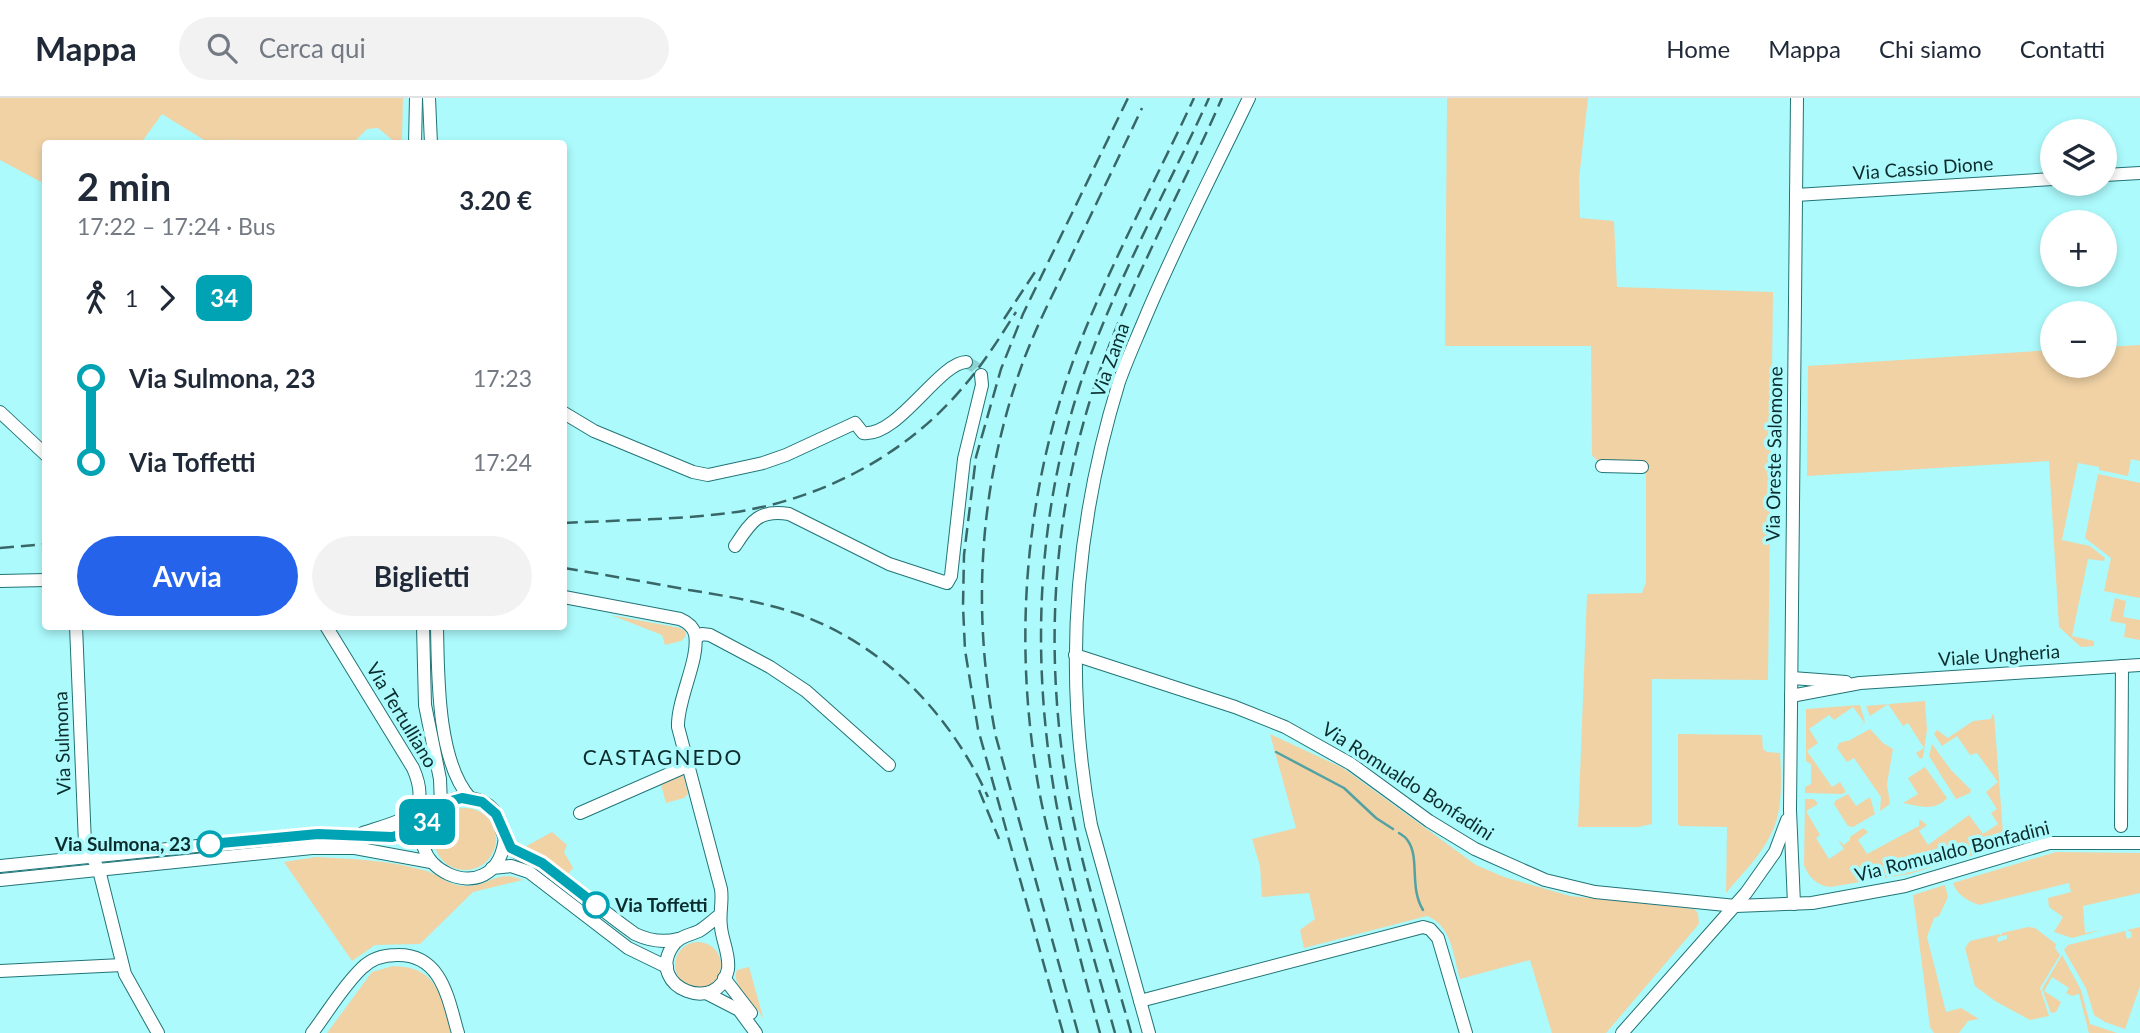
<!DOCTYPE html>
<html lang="it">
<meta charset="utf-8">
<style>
body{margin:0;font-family:Lato,sans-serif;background:#f2f2f3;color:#1f2937;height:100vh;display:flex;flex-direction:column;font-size:26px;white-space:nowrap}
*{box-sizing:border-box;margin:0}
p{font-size:23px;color:#747a83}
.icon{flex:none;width:38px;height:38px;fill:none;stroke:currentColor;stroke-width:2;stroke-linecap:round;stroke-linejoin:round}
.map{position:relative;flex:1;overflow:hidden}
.sheet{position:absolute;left:42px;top:42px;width:525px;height:490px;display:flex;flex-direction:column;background:#fff;border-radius:7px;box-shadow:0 4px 10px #0003}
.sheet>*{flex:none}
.badge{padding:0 14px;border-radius:10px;font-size:24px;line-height:46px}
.buttons{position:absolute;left:2040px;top:21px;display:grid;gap:14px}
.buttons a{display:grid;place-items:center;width:77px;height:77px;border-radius:50%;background:#fff;box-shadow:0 4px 10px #0003;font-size:35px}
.map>.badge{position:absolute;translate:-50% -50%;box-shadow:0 0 0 4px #fff}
.legs{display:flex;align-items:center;gap:10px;height:77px;padding:0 35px;font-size:23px}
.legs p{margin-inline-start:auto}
.headline{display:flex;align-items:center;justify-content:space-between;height:119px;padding:0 35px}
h1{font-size:38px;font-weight:700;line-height:52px}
.cta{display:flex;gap:14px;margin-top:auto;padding:14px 35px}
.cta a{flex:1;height:80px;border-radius:42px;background:#2563eb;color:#fff;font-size:28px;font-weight:700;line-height:80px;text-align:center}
.cta a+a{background:#f2f2f3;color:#1f2937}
ul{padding:0 35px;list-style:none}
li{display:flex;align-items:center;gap:24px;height:84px;font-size:26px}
li i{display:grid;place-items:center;width:10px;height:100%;margin:0 9px;background:currentColor}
li i::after{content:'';width:18px;height:18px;margin:-9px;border:5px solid;border-radius:50%;background:#fff}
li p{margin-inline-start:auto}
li:first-child i{background:linear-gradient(#0000 50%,currentColor 0)}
li:last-child i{background:linear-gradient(currentColor 50%,#0000 0)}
header{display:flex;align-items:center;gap:42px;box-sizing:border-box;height:98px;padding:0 35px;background:#fff;border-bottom:2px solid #e0e1e3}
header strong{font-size:33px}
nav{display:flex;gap:38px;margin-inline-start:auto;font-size:24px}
.search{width:490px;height:63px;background:#f2f2f3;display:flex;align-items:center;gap:18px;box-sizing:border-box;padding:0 24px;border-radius:38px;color:#747a83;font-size:26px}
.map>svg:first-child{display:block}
.green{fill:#f0d2a5}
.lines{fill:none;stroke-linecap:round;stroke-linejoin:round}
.stream{stroke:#52a2a4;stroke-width:2.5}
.minor-tunnel{stroke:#8cd1d3;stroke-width:12;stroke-dasharray:12 6;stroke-linecap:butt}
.minor-casing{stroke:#227476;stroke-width:14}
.minor{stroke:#fff;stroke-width:12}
.rail{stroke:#396768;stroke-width:2.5;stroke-dasharray:14 7;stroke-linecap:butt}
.line-1-casing{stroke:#fff;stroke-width:16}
.line-1{stroke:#00a3b4;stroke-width:10}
.stop-1-dot{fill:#fff;stroke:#00a3b4;stroke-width:3.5}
.labels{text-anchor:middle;stroke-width:7;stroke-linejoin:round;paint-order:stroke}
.street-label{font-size:19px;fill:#0b2c2d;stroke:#acfafc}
.stop-label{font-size:19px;font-weight:bold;fill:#0b2c2d;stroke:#acfafc;text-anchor:end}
.neighbourhood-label{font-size:21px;letter-spacing:2px;fill:#0b2c2d;stroke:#acfafc}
</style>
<header>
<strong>Mappa</strong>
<div class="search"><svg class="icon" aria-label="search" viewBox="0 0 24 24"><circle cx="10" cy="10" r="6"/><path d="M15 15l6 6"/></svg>Cerca qui</div>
<nav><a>Home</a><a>Mappa</a><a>Chi siamo</a><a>Contatti</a></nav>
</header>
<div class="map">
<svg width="2140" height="935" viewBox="0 0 2140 935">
<rect width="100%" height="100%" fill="#acfafc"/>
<!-- green -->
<g class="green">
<path d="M0,0H403L402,43L396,45L378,30L367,31L353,45L239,46L232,41L229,45H209L162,16L141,45L46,46L45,86L0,62Z"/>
<path d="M1447,0H1588L1579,81L1580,120L1614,123L1617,189L1773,194L1768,582L1652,581V726L1638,729H1578L1587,496L1642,495L1646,484V374L1642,369L1602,368L1592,357L1591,248H1445Z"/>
<path d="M2140,247V363L2131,361L2128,378L2099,372V369L2078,365L2062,442L2090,448L2105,460L2104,463L2088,461L2072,538L2094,543V548L2081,549L2059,529L2049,363L1807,378L1808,268L2053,252V268H2105V249Z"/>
<path d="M2098,376L2140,385V500L2104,493L2111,460L2085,440Z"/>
<path d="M2115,500L2126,503L2123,519L2140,522V542L2124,539L2126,526L2110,523Z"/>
<path d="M611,517L680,530L685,533L686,538L681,543L665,547L662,537Z"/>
<path d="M1925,603L1927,632L1923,659L1920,661L1916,655L1924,650L1908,625L1903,628L1888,606L1870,618L1866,608Z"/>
<path d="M1860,607L1865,624L1858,630L1864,624L1853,609L1834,622L1829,617L1809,631L1818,645L1807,653L1832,689L1840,684L1846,694L1842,696L1805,695V689L1811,686V666L1806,663V611Z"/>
<path d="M1994,616L2004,748L1909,776L1830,789C1818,788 1808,779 1804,767L1805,701H1814L1818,706L1806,713L1820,737L1816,740L1829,761L1844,751L1838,742L1844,747L1850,742V739L1863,730L1868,734L1858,742L1867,756L1919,728V721L1927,727L1919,733L1928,747L1969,717L1983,736L1998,726L1991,715L1997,711L1986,694L1998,684L1977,655L1970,657L1957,638L1942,648L1934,636L1937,632L1948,640L1973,623L1991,621L1992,617Z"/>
<path d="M1870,631L1883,645L1893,651L1887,686L1890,706L1880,713L1881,699L1854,660L1847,664L1837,650L1839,645L1850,642Z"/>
<path d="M1270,636L1343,670L1476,767L1504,779L1570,798L1694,811L1698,815L1699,826L1606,935H1552L1530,862L1460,881C1453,857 1452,828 1427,818L1304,850L1300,832L1315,821L1309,795L1262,799L1260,768L1252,741L1296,730Z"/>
<path d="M1678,636L1762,637L1763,651L1767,654L1780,655C1781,673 1782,692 1779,711C1774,745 1747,770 1726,795L1727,729L1680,728L1678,726Z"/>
<path d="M1932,646L1951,672L1971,692L1970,695L1956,701L1929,658Z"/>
<path d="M1925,669L1947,700C1935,714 1919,708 1903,705L1918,696L1908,680Z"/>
<path d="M681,676L684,679L688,696L684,700L666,705L661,687Z"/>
<path d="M1848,696L1856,708L1870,699L1875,716L1853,729L1848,728L1834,706L1835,703Z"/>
<circle cx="465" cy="741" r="31"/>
<path d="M552,734L567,747L564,754L573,770L567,777L545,760L523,750Z"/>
<path d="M2056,754L2140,755V795L2083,808L2085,835L2102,832L2072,840L2054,834L2063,819L2049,809L2048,800L2071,794L2069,785L1979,807C1968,803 1956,796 1953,785Z"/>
<path d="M316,759C352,761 388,762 423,772C440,776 446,788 467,788C491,788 495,771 523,782L473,794L420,846L375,847L352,863L284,764Z"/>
<path d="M1945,787L1948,799L1939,818L1934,820L1927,839L1946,914L1961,910L1979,921L1968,923L1959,935H1934L1930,929L1913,797Z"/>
<path d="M2028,829L2035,830L2056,846L2055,850L2060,857L2040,890L2049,918L2030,922L1995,903L1975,888L1965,850L1970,843L2000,836L2001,838L1997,840L1998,844L2007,841V837L2002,838V835Z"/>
<path d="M2140,829V888L2125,931L2105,924L2094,917L2086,890L2064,852L2068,847L2125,833L2127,841L2132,839L2131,834L2127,832Z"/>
<circle cx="698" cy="867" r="23"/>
<path d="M2062,857L2081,892L2090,926L2117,935H2089L2079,896L2072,898L2066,895L2069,890L2052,879L2044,893L2061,904L2056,914L2051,915L2042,891Z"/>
<path d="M393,868C439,869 440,898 451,935H327L372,874Z"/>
<path d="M749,869L763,919V920C755,905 730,888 737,872Z"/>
</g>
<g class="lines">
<!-- stream -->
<g class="stream">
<path d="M1276,654L1344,690L1376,720L1393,731"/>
<path d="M1399,735C1402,737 1406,739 1408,743C1420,760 1409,789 1423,812"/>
</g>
<!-- minor-tunnel -->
<path class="minor-tunnel" d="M966,264L975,269L981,277"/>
<defs>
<g id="minor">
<path d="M429,0L431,46"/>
<path d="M415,46L416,0"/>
<path d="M2105,77L2140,75"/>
<path d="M1796,97L2053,81"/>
<path d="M0,314L46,357"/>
<path d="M564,315L594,333L693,374L708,377L763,365L786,357L855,325L863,335C897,340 939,265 966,264"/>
<path d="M1602,368L1642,369"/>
<path d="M735,448C751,424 758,411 789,416L889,466L947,485L951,478L964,361L982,287L981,277"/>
<path d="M0,483L46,482"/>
<path d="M564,499L680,521C687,524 693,528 695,536C700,561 677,601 678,629L721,791C723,804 719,816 721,829C722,842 730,857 728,871C719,918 646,890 672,849C679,838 688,838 699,833C706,829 713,822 720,817"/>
<path d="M76,528L85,746L99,772L125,876L158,935"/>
<path d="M326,528L413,670C434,718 402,722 363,735"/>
<path d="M423,528L425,607L440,681L441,707"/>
<path d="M437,528C438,577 437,663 470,700"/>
<path d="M696,540L702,536L710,537L770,569L806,593L889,667"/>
<path d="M1075,557L1235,609L1285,629L1351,666L1429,723L1475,751L1545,782L1595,794L1736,808L1812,805L1905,788L2049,745H2140"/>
<path d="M1792,580L1846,584"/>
<path d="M1791,598L1860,585L2140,567"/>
<path d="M580,715L687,668"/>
<path d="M2121,728L2122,568"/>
<path d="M505,738C498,822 384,764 436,712C444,703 458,698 470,700C508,707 495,735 512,751C521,759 535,761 546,768C576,790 605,815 635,836C650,843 663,845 678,841"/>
<path d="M0,768L305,737L402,738L425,730"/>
<path d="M492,770L511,768L529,774L628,850L667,869"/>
<path d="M0,782L312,750H355L431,764"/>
<path d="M1794,806L1790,712L1797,0"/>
<path d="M0,873L122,867"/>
<path d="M724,880L751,915"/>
<path d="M706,895L739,912L756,935"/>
<path d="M1140,903L1423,829L1430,831L1438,840L1466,935"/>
<path d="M312,935C328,914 343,888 362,870C372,860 384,857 397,857C442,856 448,901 458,935"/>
<path d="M1149,935L1091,727C1063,576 1074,430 1119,284C1126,264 1135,244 1143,225C1175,148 1213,75 1249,0"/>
<path d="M1622,935L1746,795L1775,754L1787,722"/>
</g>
</defs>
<!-- minor casing -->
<use href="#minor" class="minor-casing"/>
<!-- minor -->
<use href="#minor" class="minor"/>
<!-- rail -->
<g class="rail">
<path d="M1004,221L1035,174"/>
<path d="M564,425C618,422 675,422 729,415C818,403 906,358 964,288C984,265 1000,239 1016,214"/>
<path d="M0,450L46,446"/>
<path d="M564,470C605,477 647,484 689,492C726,498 763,504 798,516C886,548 950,616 988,699"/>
<path d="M979,692L999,741"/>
<path d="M1063,935L978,631L965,552L963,508L964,457L976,359L1001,271L1023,216L1128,0"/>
<path d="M1078,935L996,639C971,513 979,385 1023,264C1036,229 1053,196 1069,163C1093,112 1118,61 1142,10"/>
<path d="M1100,935C1087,889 1076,843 1064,796C1053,754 1041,711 1035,667C1014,528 1027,387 1076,255C1109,168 1155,84 1194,0"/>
<path d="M1115,935C1096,867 1075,799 1061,730C1031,584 1033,433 1079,290C1112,190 1165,96 1209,0"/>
<path d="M1131,935C1112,865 1089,796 1074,725C1043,578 1048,424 1097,281C1130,184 1181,94 1222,0"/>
</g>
</g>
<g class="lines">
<defs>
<path id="line-1" d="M210,746L318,736L392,739L425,730L432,716L447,704L462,700L482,704L496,716L511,750L542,765L596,807"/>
</defs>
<!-- line-1 casing -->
<use href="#line-1" class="line-1-casing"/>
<!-- line-1 -->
<use href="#line-1" class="line-1"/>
</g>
<!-- markers -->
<g class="stop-1-dot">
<circle cx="210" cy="746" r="12"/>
<circle cx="596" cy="807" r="12"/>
</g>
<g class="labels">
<!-- street labels -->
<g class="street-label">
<text transform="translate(1923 70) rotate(-4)" y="7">Via Cassio Dione</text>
<text transform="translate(1110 262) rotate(-70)" y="7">Via Zama</text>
<text transform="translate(1774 356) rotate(-89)" y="7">Via Oreste Salomone</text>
<text transform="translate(1999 557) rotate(-4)" y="7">Viale Ungheria</text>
<text transform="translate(402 617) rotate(59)" y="7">Via Tertulliano</text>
<text transform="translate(62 645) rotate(-92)" y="7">Via Sulmona</text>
<text transform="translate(1408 683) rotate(33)" y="7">Via Romualdo Bonfadini</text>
<text transform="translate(1952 753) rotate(-14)" y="7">Via Romualdo Bonfadini</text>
</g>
<!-- stop labels -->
<g class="stop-label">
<text x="191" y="753">Via Sulmona, 23</text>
<text x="615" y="814" text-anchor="start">Via Toffetti</text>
</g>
<!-- neighbourhood labels -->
<g class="neighbourhood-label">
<text x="663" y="667">CASTAGNEDO</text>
</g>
</g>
</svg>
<div class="buttons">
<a><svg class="icon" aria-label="layers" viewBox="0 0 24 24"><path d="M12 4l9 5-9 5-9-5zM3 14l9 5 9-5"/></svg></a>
<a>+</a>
<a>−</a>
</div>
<b class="badge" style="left:427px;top:724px;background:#00a3b4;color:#fff">34</b>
<section class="sheet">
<div class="headline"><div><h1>2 min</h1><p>17:22 – 17:24 · Bus</p></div><b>3.20 €</b></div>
<div class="legs"><svg class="icon" aria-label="walk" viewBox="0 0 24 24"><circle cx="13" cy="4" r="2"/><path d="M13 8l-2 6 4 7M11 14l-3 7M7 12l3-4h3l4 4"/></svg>1<svg class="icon" aria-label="forward" viewBox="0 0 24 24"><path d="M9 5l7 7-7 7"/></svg><b class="badge" style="background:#00a3b4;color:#fff">34</b></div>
<ul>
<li><i style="color:#00a3b4"></i><b>Via Sulmona, 23</b><p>17:23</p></li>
<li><i style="color:#00a3b4"></i><b>Via Toffetti</b><p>17:24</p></li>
</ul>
<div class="cta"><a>Avvia</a><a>Biglietti</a></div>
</section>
</div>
